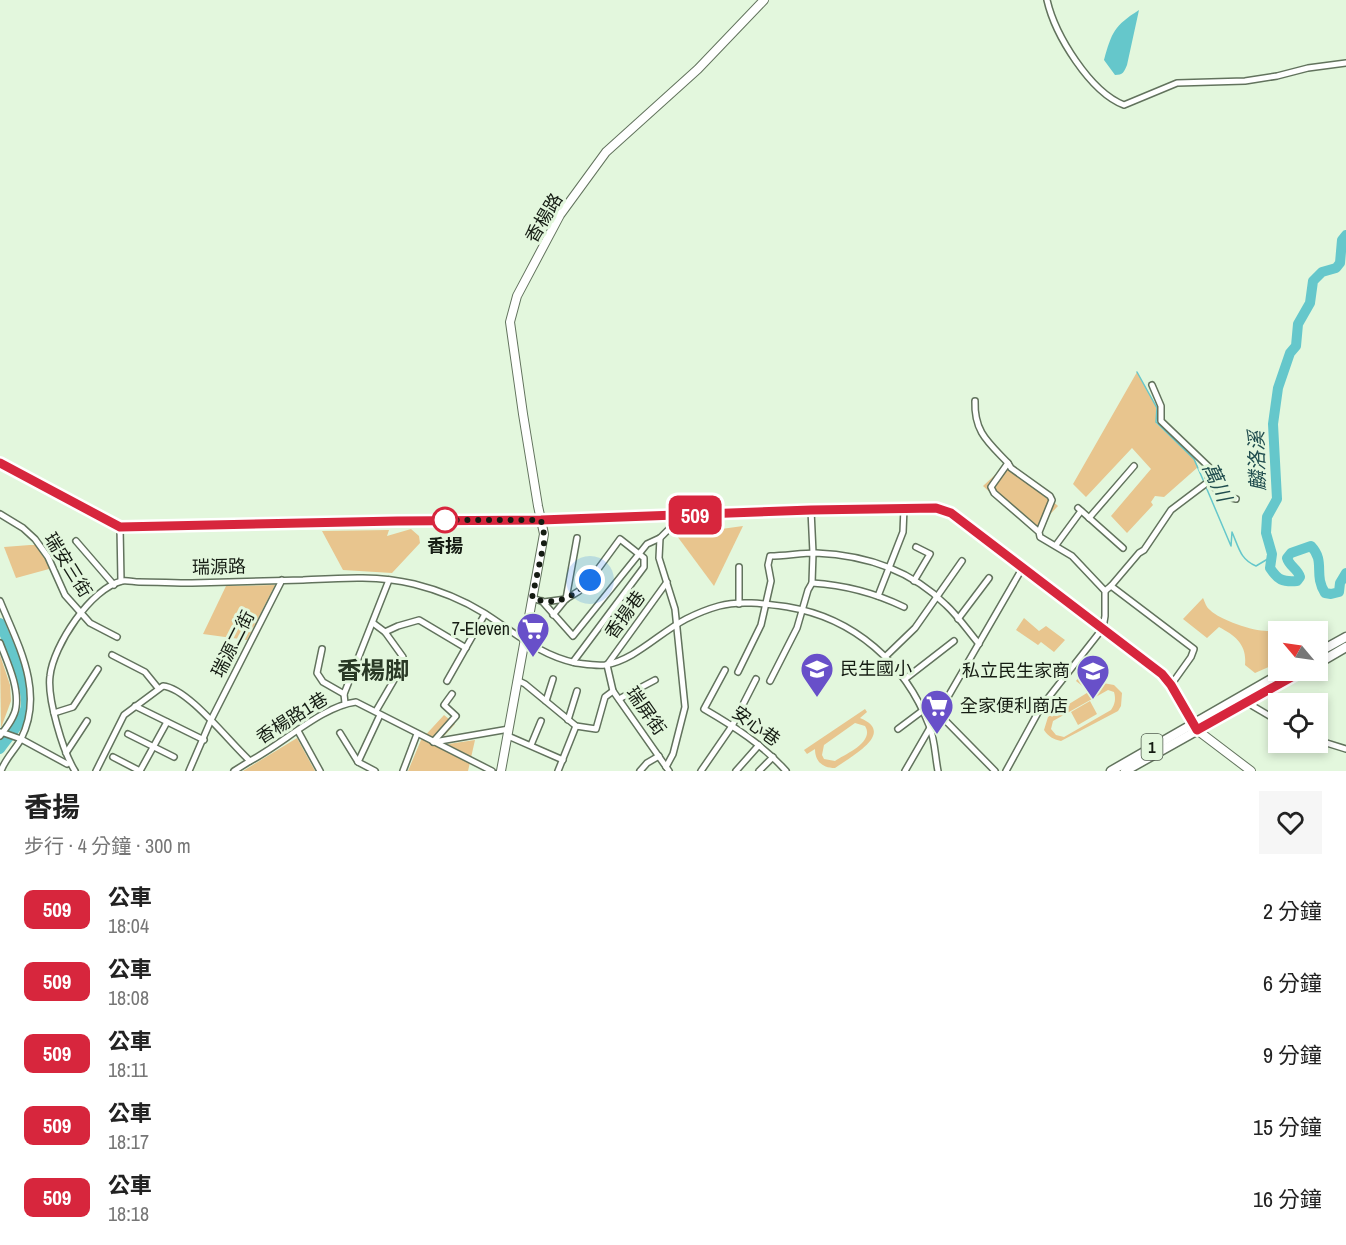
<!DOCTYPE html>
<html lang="zh-TW">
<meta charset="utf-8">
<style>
body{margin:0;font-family:"Archivo Narrow","Noto Sans TC",sans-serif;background:#f6f6f6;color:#222;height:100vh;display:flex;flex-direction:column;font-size:22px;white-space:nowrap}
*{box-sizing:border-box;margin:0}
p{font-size:20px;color:#767676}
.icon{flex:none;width:33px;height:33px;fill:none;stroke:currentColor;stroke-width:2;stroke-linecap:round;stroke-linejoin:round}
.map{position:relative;height:771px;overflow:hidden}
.details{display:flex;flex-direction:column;background:#fff;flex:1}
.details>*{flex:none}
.badge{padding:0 12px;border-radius:9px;font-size:21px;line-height:39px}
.needle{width:39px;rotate:299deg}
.buttons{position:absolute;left:1268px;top:621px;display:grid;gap:12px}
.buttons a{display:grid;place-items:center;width:60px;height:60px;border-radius:0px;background:#fff;box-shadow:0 3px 9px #0003;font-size:30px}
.you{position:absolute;width:30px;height:30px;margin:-15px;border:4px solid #fff;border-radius:50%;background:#1a73e8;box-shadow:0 0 0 9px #1a73e833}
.map>.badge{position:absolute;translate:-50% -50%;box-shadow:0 0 0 3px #fff}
.round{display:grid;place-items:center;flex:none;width:63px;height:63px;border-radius:0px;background:#f6f6f6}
.headline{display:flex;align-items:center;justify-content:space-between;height:102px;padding:0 24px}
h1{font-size:28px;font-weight:700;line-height:45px}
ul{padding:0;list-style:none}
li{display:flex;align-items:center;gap:18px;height:72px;padding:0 24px}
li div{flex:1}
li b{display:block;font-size:22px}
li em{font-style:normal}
li .badge{min-width:66px;font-weight:700;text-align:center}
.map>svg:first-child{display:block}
.green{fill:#e8c58e;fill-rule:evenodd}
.water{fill:#65c7cb}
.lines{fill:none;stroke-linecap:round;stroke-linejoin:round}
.stream{stroke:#65c7cb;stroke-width:1.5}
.river{stroke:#65c7cb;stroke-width:10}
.street-casing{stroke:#62735d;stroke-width:8}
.secondary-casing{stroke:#62735d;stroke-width:10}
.primary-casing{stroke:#62735d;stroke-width:11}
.street{stroke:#fff;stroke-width:5}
.secondary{stroke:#fff;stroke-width:8}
.primary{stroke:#fff;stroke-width:8}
.line-casing{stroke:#fff;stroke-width:14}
.line{stroke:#d7263d;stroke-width:9}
.walk{stroke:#151c13;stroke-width:6;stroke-dasharray:0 10.8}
.stop-dot{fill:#fff;stroke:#d7263d;stroke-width:3}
.labels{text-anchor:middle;stroke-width:6;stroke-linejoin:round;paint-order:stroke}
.shield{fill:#e3f7dd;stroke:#535e50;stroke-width:1.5}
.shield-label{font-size:16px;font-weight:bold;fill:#151c13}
.street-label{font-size:18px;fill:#151c13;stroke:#e3f7dd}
.stop-label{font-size:18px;font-weight:bold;fill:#151c13;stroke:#e3f7dd}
.poi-label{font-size:18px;fill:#151c13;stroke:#e3f7dd;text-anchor:end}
.water-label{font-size:20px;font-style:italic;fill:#204d4e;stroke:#e3f7dd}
.district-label{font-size:24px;font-weight:bold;fill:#293825;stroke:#e3f7dd}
</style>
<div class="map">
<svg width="1346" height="771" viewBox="0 0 1346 771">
<rect width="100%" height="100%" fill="#e3f7dd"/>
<!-- green -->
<g class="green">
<path d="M1137,372L1157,408L1156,423L1194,459L1198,467L1164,497L1155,496L1151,502L1153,505L1127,533L1111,516L1151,469L1132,448L1086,497L1073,484Z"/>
<path d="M1009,462L1058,506L1034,531L983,486Z"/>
<path d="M743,526L714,586L677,536L678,535Z"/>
<path d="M411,529L419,536L420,543L392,573L343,570L322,531L389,530L387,536Z"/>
<path d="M30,545H61L49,569L16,578L4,547Z"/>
<path d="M275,585L247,640L203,634L226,586Z"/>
<path d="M1203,598C1205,602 1206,607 1210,610C1220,620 1253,631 1267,631C1273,631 1279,628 1286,627C1300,626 1320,626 1328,639L1317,644V632H1278V663L1255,673L1245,665C1247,645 1236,636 1219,627L1207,638L1183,619Z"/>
<path d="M1024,618L1039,631L1046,626L1065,640L1054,652L1041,642L1038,645L1016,630Z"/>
<path d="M0,655L10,685L11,701L1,728Z"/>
<path d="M1088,665L1097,671L1085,688L1076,681Z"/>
<path d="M1103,683L1114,685L1122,693L1121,706L1118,711L1061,741C1053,739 1049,737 1044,730L1048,717ZM1108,690L1114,692C1116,699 1115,704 1111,710L1064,737L1056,735L1051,729L1053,721Z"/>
<path d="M1090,701L1097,714L1078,725L1071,712Z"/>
<path d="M865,709L867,712L860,718C897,733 850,757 835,768C822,768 815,761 815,749L807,754L804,750ZM855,723L865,726C875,742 846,754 835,761L824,759L822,755L824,745Z"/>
<path d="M444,715L455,724L435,746L475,740L468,771H408L421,740Z"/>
<path d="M297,738L315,771H243Z"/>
</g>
<!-- water -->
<path class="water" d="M1139,10L1127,65C1124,72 1123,75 1115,75L1104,60C1112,32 1114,26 1139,10Z"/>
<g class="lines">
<!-- stream -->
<g class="stream">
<path d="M1137,372L1157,408L1156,422L1194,459L1204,482"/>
<path d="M1206,487L1231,546L1232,532C1239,548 1240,559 1256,566L1271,557"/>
</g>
<!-- river -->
<g class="river">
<path d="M1346,235L1342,240L1340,263L1336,268L1322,272L1313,281L1310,303L1298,324L1296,346L1290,353L1278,388L1273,424L1277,499L1267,517L1266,533L1272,554L1270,568C1278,580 1282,582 1297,581L1300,577C1298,569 1289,566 1287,558L1291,553L1311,546C1326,562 1313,574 1325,593L1331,594L1339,592L1340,583L1346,573"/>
<path d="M0,623C8,644 27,682 26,704C25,720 9,736 0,749"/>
</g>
<defs>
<g id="street">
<path d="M1047,0C1055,35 1090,92 1124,105L1177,83L1245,81L1277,76L1308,68L1346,63"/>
<path d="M975,401C974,432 988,442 1008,463"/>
<path d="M1208,482L1224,496L1236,499"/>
<path d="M1078,508L1123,548"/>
<path d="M0,514L23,528L35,539L48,557L65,595L90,623L117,637"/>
<path d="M1089,518L1134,466"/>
<path d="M120,527L121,581"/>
<path d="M660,538L659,558L675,609L685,707L673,754L666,767"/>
<path d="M76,541L114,585"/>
<path d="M1056,545L1081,511"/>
<path d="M914,581L930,554L916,547"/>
<path d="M667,582L607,665L613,691L669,771"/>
<path d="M812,583C845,585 875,593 904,607"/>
<path d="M1111,586L1194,649L1191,657L1171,685"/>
<path d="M1105,591L1111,586L1139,553L1144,550L1171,510L1208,482L1210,471L1209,467L1161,421V406L1152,385"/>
<path d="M878,596L903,532L904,508"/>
<path d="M532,598L544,602L566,599"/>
<path d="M566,599L577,538"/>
<path d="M0,601C18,645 45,692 21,739C15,750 5,759 1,771"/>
<path d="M542,601L573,636L647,544L660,538L683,515"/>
<path d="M739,604V567"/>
<path d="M553,615L566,599L579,591L590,580L620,539L644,558V567L573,662"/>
<path d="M958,619L989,578"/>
<path d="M373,623L385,632L403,657L401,668L376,711"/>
<path d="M385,632L398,626L419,620L466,648"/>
<path d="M0,643C7,662 19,686 16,707C15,717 6,728 0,736"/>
<path d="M322,649L317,673L323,682L344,694"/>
<path d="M112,655L145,672L158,688"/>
<path d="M886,656L915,628L962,561"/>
<path d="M725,670L704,709C735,727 763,745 786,771"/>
<path d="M738,672L761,625L771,581L768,565L770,556C785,556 801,553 816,553C864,555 911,570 946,605C958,616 968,631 979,644"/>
<path d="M905,679L954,641"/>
<path d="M517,680L525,684L576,726L596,729L605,697L613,691"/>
<path d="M447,681L485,614"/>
<path d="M770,681L797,628L808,590L812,583L813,553L811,510"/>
<path d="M619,699L655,680"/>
<path d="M546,701L553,679"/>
<path d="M1246,702L1278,721"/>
<path d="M345,703L344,694L389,580"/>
<path d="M135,706L204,740"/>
<path d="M54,713L73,707L98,669"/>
<path d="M939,714L995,771"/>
<path d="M568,720L577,691"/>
<path d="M898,729L922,711"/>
<path d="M298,731L320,771"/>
<path d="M1,732L21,739L67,764"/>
<path d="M340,733L358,762L375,771"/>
<path d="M128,734L174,757"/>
<path d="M508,736L563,760"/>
<path d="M1317,740L1346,749"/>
<path d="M433,742L456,716L444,705L452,694"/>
<path d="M434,742L509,729"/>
<path d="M531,745L541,721"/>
<path d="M66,753L87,721"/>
<path d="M113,757L140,771"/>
<path d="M358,762L380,715"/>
<path d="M75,771C63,752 47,698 50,676C53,646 91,588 122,581C127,580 134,582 139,582C157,582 174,583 192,583C229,582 266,581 303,580C340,578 377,575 414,584C438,590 463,600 484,613C514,632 539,655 576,663C585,664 595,666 605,665C635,660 659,633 686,619C696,614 708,609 719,606C740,600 766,604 788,607C854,618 905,663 929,725C935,739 935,756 938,771"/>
<path d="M96,771L124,715L163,686C188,688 230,743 250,761C283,744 322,706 356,702L492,771"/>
<path d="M140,771L167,722"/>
<path d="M189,771L211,720L282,580"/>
<path d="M234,771L250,761"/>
<path d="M403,771L417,734"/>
<path d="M558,771L576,726"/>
<path d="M640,771L647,763L659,756"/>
<path d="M701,771L732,726L756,679"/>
<path d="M736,771L759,745"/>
<path d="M759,771L773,757"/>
<path d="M905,771L1023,567"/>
<path d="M1006,771L1041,707L1103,628L1105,616V591L1072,556L1040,537L1039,532L994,493L991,487L1008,463L1011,468L1050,496L1052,500L1039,532"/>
</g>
<g id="secondary">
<path d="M0,463L120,527L397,521L541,520L904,508H936L951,513L1162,674L1171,685L1197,730L1251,771"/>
<path d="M501,771L544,534L538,506L523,414L510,322L517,296L560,215L606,152L698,69L764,0"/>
</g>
<g id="primary">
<path d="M1317,653L1346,637"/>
<path d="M1317,664L1346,647"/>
<path d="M1111,771L1287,670"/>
<path d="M1125,771L1305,670"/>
</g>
</defs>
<!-- street casing -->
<use href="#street" class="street-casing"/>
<!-- secondary casing -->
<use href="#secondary" class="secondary-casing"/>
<!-- primary casing -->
<use href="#primary" class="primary-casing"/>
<!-- street -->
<use href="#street" class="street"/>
<!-- secondary -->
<use href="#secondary" class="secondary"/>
<!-- primary -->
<use href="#primary" class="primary"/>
</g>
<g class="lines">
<defs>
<path id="line" d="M0,463L120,527L397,521L541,520L811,510L936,508L951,513L1162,674L1171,685L1197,730L1304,670"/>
</defs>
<!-- line casing -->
<use href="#line" class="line-casing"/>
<!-- line -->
<use href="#line" class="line"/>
<!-- walk -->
<path class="walk" d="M445,520H440H541L544,534V543L532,598C556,607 574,597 590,580"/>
</g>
<!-- icons -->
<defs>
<symbol id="supermarket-pin" viewBox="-11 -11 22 30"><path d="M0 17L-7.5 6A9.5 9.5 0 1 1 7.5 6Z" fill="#6850c9" stroke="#e3f7dd"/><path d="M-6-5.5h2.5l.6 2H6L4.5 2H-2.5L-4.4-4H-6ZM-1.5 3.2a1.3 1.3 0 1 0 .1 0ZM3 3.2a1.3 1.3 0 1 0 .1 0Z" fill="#fff"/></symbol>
<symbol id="school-pin" viewBox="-11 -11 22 30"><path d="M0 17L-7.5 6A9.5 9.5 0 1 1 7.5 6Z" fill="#6850c9" stroke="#e3f7dd"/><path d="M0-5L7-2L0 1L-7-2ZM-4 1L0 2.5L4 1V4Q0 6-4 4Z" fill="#fff"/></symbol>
</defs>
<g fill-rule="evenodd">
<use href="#supermarket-pin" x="514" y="610" width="38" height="52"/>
<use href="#school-pin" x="798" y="650" width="38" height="52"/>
<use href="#school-pin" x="1074" y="652" width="38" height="52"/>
<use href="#supermarket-pin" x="918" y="687" width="38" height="52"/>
</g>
<!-- markers -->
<circle class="stop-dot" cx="445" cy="520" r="12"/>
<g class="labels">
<!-- shield labels -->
<rect class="shield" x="1141.5" y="734" width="21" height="26" rx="4.5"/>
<g class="shield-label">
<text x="1152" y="753">1</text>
</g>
<!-- street labels -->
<g class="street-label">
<text transform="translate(544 218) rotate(-59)" y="6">香楊路</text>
<text transform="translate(68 565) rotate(58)" y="6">瑞安三街</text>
<text transform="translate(219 567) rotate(-1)" y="6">瑞源路</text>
<text transform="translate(625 615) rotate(-54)" y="6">香揚巷</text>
<text transform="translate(233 644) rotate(-63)" y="6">瑞源二街</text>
<text transform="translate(646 711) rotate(55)" y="6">瑞屏街</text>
<text transform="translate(292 718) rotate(-32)" y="6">香楊路1巷</text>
<text transform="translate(756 726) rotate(36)" y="6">安心巷</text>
</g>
<!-- stop labels -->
<g class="stop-label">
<text x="445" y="552">香揚</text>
</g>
<!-- poi labels -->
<g class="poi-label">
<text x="510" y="635">7-Eleven</text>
<text x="840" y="675" text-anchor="start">民生國小</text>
<text x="1070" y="677">私立民生家商</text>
<text x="960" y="712" text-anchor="start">全家便利商店</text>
</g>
<!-- water labels -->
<g class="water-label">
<text transform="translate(1257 461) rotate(-92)" y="7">麟洛溪</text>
<text transform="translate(1217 482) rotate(65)" y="7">萬川</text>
</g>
<!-- district labels -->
<g class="district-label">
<text x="373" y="679">香楊脚</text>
</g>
</g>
</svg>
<div class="buttons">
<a><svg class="needle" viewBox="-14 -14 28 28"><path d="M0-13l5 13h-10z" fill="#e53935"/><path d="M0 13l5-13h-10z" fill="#767676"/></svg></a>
<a><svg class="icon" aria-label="locate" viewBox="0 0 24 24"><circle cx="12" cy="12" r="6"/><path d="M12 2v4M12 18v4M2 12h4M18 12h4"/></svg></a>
</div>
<div class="you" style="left:590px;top:580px"></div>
<b class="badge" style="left:695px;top:515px;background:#d7263d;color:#fff">509</b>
</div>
<section class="details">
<div class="headline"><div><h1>香揚</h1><p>步行 · 4 分鐘 · 300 m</p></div><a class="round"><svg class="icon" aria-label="heart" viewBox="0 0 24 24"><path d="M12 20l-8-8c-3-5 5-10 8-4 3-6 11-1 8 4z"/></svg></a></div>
<ul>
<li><span class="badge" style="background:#d7263d;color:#fff">509</span><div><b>公車</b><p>18:04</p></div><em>2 分鐘</em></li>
<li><span class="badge" style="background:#d7263d;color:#fff">509</span><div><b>公車</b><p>18:08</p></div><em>6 分鐘</em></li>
<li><span class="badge" style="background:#d7263d;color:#fff">509</span><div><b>公車</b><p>18:11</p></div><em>9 分鐘</em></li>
<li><span class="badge" style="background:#d7263d;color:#fff">509</span><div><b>公車</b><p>18:17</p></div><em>15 分鐘</em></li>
<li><span class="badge" style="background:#d7263d;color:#fff">509</span><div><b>公車</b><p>18:18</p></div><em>16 分鐘</em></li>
</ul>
</section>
